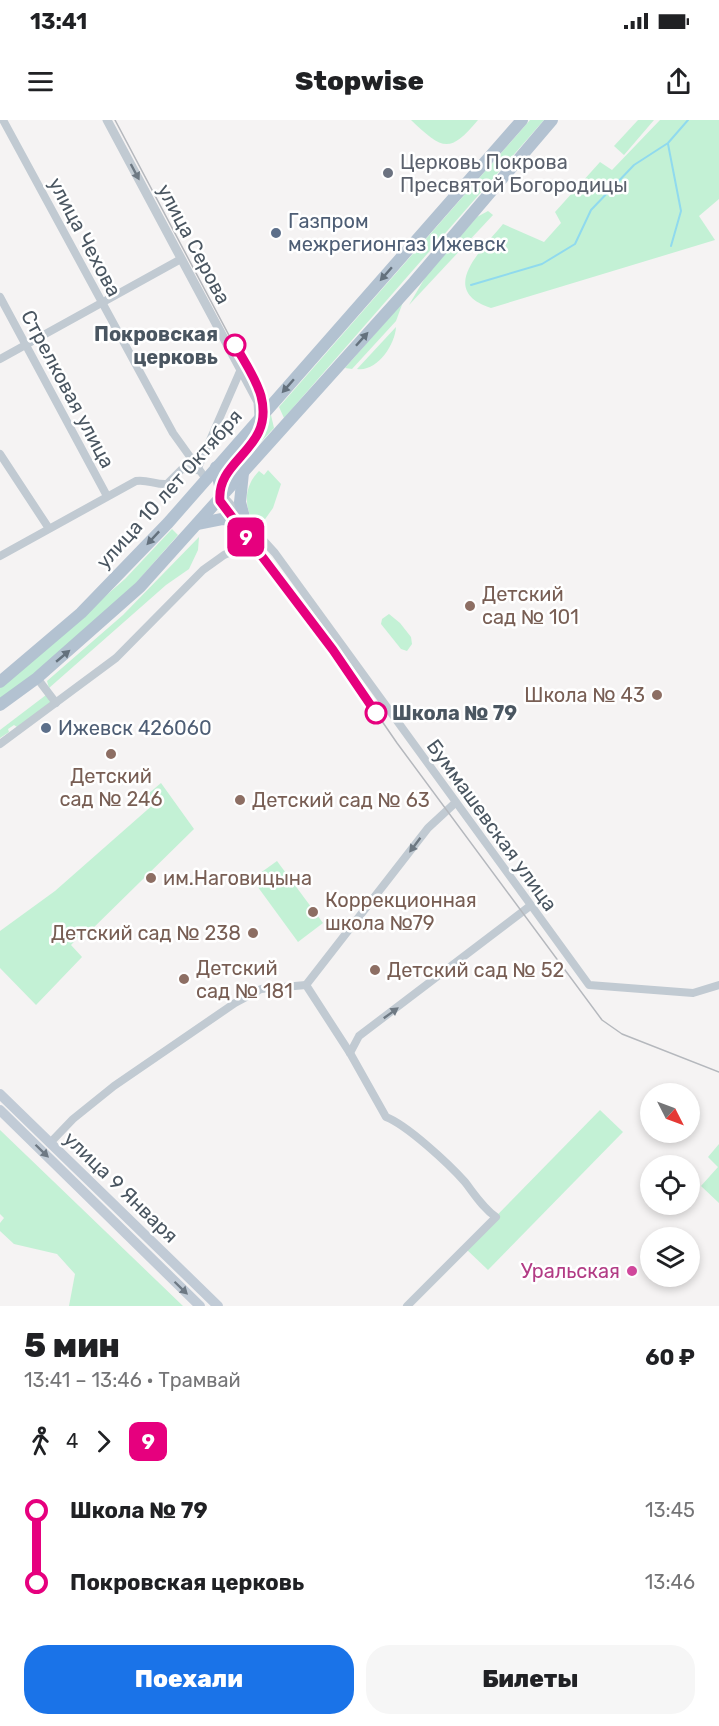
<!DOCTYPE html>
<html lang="ru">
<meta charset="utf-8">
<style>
body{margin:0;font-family:Rubik,sans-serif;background:#f6f6f6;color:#202124;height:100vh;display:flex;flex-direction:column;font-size:22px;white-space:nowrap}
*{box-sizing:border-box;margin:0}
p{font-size:20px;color:#757577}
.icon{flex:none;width:33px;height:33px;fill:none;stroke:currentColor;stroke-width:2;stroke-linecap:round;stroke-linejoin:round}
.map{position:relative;height:1186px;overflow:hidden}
.drawer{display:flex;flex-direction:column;background:#fff;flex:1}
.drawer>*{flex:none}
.badge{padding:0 12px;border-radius:9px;font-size:21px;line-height:39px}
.needle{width:39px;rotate:132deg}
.tools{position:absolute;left:640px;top:963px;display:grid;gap:12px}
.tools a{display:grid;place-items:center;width:60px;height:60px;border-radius:50%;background:#fff;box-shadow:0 3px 9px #0003;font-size:30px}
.map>.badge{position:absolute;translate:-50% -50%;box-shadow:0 0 0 3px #fff}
.legs{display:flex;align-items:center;gap:9px;height:66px;padding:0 24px;font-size:20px}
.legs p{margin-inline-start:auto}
.headline{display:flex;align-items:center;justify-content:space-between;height:102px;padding:0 24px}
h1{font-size:33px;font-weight:800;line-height:45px}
.action{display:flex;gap:12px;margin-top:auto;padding:12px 24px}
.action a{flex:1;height:69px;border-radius:24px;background:#1a73e8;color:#fff;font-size:24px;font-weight:800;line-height:69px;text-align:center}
.action a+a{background:#f6f6f6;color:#202124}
ul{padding:0 24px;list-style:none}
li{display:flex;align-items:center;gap:21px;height:72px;font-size:22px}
li i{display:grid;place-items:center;width:9px;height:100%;margin:0 8px;background:currentColor}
li i::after{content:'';width:15px;height:15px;margin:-8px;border:4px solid;border-radius:50%;background:#fff}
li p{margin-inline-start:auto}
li:first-child i{background:linear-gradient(#0000 50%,currentColor 0)}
li:last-child i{background:linear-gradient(currentColor 50%,#0000 0)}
.status{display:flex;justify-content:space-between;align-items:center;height:42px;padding:0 30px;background:#fff;direction:ltr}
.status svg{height:16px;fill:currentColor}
header{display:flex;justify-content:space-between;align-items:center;height:78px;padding:0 24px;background:#fff;font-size:27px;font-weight:800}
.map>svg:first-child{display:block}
.green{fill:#c3f1d5}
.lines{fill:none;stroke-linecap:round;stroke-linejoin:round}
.stream{stroke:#90daee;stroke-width:2}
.minor{stroke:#c1cad2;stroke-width:8}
.tertiary{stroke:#c1cad2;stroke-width:9}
.secondary{stroke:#c1cbd6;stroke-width:10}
.primary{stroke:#b3c2d1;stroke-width:12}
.tram{stroke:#b5b8bd;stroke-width:1.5}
.oneway{fill:#6e7983}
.oneway2{fill:#64717d}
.oneway3{fill:#6e7984}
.line-1-casing{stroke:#fff;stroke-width:14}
.line-1{stroke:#e6007e;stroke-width:9}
.worship-dot{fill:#6b7280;stroke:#fff;stroke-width:2}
.service-dot{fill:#5c6f8a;stroke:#fff;stroke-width:2}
.stop-1-dot{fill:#fff;stroke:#e6007e;stroke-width:3}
.education-dot{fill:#8d6e63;stroke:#fff;stroke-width:2}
.hotel-dot{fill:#d1479c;stroke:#fff;stroke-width:2}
.labels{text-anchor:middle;stroke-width:5;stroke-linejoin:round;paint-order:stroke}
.worship-label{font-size:20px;fill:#5b616d;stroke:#fff;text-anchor:start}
.service-label{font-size:20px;fill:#4e5e75;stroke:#fff;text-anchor:start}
.street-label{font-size:20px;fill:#4a5661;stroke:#fff}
.stop-label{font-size:20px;font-weight:bold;fill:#4a5661;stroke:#fff;text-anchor:end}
.education-label{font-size:20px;fill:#785e54;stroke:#fff;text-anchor:start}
.hotel-label{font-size:20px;fill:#b23c85;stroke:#fff;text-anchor:end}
</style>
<div class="status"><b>13:41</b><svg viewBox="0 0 49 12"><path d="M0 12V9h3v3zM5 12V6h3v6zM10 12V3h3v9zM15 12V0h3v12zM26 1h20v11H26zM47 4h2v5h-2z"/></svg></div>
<header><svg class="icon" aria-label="menu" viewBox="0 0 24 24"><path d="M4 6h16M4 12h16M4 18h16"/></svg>Stopwise<svg class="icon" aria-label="share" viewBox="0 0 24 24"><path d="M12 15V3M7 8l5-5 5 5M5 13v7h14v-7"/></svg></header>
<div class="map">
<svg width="719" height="1186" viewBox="0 0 719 1186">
<rect width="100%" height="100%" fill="#f5f3f3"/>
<!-- green -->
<g class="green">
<path d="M411,0H478C449,35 442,29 411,0Z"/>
<path d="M530,0H544L284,298L279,287Z"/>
<path d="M638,0H654L624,35L614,26Z"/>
<path d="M660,0H719V79L699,96L715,120L491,188C436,170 483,129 503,104L544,122L561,103L555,92L600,42L612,50Z"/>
<path d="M488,91L493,95L409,185L426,156L477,97Z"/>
<path d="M403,182L396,201L352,249L345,248Z"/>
<path d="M396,207C395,225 377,252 357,249Z"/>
<path d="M271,295L274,308L227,358V352Z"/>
<path d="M268,350L281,364L273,388L258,409C244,391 242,368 259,351L264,355Z"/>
<path d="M172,409L178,415L135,464L79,518L0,581V568L125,459Z"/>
<path d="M199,417L198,430L189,449L166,465L49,568L47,561L123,495Z"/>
<path d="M389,494L400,503L411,517L412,524L407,531L401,529L381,504L382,499Z"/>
<path d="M46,575L52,583L17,607L14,605L8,609L9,612L0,618V610Z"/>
<path d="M161,663L194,709L86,815L83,812L71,825L82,837L36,885L0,848V811L55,771L155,683L148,674Z"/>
<path d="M277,741L323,803L298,822L252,759Z"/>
<path d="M600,990L623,1012L488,1150L465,1128Z"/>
<path d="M0,1010L183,1186H69L75,1154L57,1134L14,1124L0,1111V1103L4,1098L0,1094Z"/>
<path d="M719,1024V1083L701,1066L718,1047L708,1037Z"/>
</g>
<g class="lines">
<!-- stream -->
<g class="stream">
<path d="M668,24L681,91L671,126"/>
<path d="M471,165L542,144L575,124L591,90L634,45L668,23L688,0"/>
</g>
<!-- minor -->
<g class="minor">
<path d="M3,0L173,313L206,359"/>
<path d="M0,177L107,376"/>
<path d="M0,239L181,139"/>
<path d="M0,334L48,407"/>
<path d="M197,350L241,249"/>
<path d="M222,375L275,433L589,865L693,873L719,865"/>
<path d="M0,436L136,361C147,359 156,365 167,364L182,349L197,350"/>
<path d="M37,558L56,583"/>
<path d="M0,624L116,538L203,450L224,435L261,419"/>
<path d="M306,865L428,708L455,683"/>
<path d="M350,933L359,916L530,786"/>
<path d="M50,1023L73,999L114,966L235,883L261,869L306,865L350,933L386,997C407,1005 449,1044 465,1062C475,1075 483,1088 496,1097L407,1186"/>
</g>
<!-- tertiary -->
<path class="tertiary" d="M107,0L258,282L259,299"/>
<!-- secondary -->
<g class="secondary">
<path d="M0,974L218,1186"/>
<path d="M0,990L200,1186"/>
</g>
<!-- primary -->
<g class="primary">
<path d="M216,347L222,375"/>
<path d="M197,404L222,399L245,401L240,382L243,353"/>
<path d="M0,562L81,493L168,403L522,0"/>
<path d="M0,585L37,558L140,467L414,162L552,0"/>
</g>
<!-- tram -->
<path class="tram" d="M115,0L260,274C264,287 265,302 259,315C248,336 208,358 223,386L333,530L397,623L602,900L622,914L719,952"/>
</g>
<!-- one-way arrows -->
<defs><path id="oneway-solid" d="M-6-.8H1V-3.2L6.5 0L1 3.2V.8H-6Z" transform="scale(1.5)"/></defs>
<g class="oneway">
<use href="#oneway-solid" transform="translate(135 52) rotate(62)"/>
<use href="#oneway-solid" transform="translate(415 725) rotate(127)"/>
<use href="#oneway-solid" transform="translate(391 893) rotate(-36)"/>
</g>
<g class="oneway2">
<use href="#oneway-solid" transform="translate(386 154) rotate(131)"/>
<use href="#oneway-solid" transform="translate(362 219) rotate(-48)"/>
<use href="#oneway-solid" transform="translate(288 266) rotate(131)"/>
<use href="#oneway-solid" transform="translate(153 418) rotate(133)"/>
<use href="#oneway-solid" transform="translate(63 536) rotate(-40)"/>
</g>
<g class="oneway3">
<use href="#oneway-solid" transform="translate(42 1031) rotate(44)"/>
<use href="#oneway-solid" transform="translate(181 1168) rotate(44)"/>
</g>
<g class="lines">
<defs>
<path id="line-1" d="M235,225C244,241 256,258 261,276C275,330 216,338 220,381L333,530L376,593"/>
</defs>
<!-- line-1 casing -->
<use href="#line-1" class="line-1-casing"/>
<!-- line-1 -->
<use href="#line-1" class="line-1"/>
</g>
<!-- markers -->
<circle class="worship-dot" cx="388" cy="53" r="6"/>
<g class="service-dot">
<circle cx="276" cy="113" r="6"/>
<circle cx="46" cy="608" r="6"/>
</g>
<g class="stop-1-dot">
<circle cx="235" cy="225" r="10"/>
<circle cx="376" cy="593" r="10"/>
</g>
<g class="education-dot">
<circle cx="470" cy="486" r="6"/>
<circle cx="657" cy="575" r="6"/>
<circle cx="111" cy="634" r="6"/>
<circle cx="240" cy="680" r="6"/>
<circle cx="151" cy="758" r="6"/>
<circle cx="313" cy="792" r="6"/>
<circle cx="253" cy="813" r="6"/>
<circle cx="375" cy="850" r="6"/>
<circle cx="184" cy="859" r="6"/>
</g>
<circle class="hotel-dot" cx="632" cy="1151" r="6"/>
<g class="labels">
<!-- worship labels -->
<g class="worship-label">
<text x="400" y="49">Церковь Покрова<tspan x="400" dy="23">Пресвятой Богородицы</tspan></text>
</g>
<!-- service labels -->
<g class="service-label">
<text x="288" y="108">Газпром<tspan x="288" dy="23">межрегионгаз Ижевск</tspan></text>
<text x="58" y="615">Ижевск 426060</text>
</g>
<!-- street labels -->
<g class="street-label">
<text transform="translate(85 117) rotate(62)" y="7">улица Чехова</text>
<text transform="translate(194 124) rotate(62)" y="7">улица Серова</text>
<text transform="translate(68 269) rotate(62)" y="7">Стрелковая улица</text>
<text transform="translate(169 369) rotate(-48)" y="7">улица 10 лет Октября</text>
<text transform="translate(492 705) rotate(54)" y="7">Буммашевская улица</text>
<text transform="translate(121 1067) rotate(44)" y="7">улица 9 Января</text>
</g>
<!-- stop labels -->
<g class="stop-label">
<text x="218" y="221">Покровская<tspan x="218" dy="23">церковь</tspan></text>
<text x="392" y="600" text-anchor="start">Школа № 79</text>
</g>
<!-- education labels -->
<g class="education-label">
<text x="482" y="481">Детский<tspan x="482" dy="23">сад № 101</tspan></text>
<text x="645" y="582" text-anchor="end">Школа № 43</text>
<text x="111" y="663" text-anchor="middle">Детский<tspan x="111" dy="23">сад № 246</tspan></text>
<text x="252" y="687">Детский сад № 63</text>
<text x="163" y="765">им.Наговицына</text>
<text x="325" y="787">Коррекционная<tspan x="325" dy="23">школа №79</tspan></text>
<text x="241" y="820" text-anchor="end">Детский сад № 238</text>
<text x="196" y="855">Детский<tspan x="196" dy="23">сад № 181</tspan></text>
<text x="387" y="857">Детский сад № 52</text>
</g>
<!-- hotel labels -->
<g class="hotel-label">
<text x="620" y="1158">Уральская</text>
</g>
</g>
</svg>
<div class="tools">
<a><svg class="needle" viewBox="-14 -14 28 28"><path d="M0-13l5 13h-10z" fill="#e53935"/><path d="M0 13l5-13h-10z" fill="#757577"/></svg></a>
<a><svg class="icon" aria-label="locate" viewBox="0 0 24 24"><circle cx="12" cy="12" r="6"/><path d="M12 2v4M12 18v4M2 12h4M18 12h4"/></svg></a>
<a><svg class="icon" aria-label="layers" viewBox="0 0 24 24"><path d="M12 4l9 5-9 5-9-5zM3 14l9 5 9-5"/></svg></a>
</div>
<b class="badge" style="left:246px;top:417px;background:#e6007e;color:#fff">9</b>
</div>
<section class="drawer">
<div class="headline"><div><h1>5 мин</h1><p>13:41 – 13:46 · Трамвай</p></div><b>60 ₽</b></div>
<div class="legs"><svg class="icon" aria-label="walk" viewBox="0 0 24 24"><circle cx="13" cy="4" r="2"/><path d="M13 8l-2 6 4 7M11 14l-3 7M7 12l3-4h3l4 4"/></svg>4<svg class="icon" aria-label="forward" viewBox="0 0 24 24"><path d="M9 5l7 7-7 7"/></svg><b class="badge" style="background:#e6007e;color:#fff">9</b></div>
<ul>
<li><i style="color:#e6007e"></i><b>Школа № 79</b><p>13:45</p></li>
<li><i style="color:#e6007e"></i><b>Покровская церковь</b><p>13:46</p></li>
</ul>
<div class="action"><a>Поехали</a><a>Билеты</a></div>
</section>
